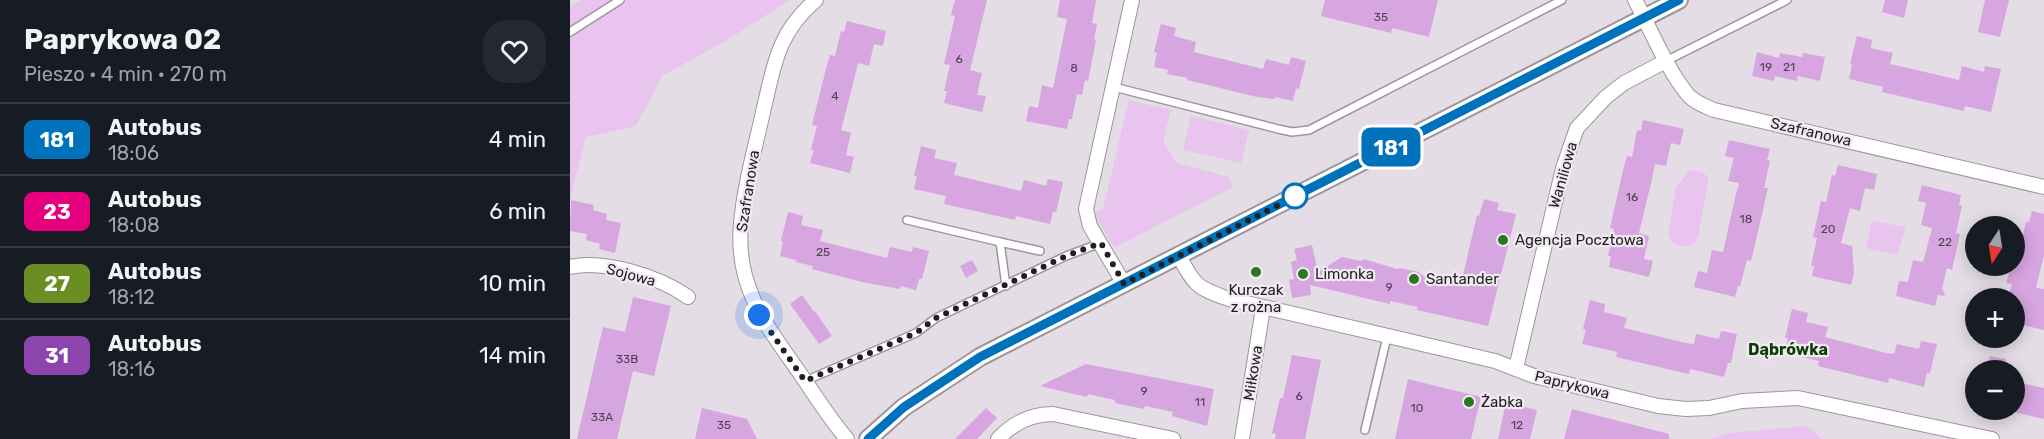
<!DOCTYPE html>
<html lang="pl">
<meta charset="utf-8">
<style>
body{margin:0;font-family:Rubik,sans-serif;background:#242831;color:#f1f3f6;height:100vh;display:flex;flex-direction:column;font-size:22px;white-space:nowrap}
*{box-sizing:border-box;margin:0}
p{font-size:20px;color:#9ea1a6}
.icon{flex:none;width:33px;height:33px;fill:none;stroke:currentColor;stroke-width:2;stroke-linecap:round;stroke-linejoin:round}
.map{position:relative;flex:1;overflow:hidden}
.side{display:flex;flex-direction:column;background:#171b24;width:570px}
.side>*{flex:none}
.badge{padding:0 12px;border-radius:9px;font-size:21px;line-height:39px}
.needle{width:39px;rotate:192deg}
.tools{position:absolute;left:1395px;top:216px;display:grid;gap:12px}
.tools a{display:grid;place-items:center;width:60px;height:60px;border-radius:50%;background:#171b24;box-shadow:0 3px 15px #0003;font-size:30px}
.you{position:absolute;width:30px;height:30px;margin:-15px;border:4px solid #fff;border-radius:50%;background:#1a73e8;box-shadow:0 0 0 9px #1a73e833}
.map>.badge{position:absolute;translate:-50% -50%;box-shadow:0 0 0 3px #fff}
.round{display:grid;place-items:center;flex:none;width:63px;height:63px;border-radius:24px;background:#242831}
.overview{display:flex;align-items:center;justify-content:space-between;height:102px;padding:0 24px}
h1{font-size:28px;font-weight:700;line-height:45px}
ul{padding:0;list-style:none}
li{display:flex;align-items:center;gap:18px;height:72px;padding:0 24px;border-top:2px solid #363941}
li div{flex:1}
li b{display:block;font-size:22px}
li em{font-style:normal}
li .badge{min-width:66px;font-weight:700;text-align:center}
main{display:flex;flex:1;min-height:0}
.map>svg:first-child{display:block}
.green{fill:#e8c4ee}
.building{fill:#d7a5e0}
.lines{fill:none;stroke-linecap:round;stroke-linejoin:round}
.service-casing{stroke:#9c969d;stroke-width:10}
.minor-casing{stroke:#9c969d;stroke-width:16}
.tertiary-casing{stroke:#9c969d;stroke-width:20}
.service{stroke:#fff;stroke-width:7}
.minor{stroke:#fff;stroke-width:14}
.tertiary{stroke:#fff;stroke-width:16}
.line-casing{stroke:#fff;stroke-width:14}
.line{stroke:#0072bc;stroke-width:9}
.walk{stroke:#221f22;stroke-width:6;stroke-dasharray:0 10.8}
.stop-dot{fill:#fff;stroke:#0072bc;stroke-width:3}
.poi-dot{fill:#29771e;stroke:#f1eaf2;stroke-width:2}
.labels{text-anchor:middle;stroke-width:4.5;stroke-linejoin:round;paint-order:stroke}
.number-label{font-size:12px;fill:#4f4052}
.street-label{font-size:15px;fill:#221f22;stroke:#f1eaf2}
.poi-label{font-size:15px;fill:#221f22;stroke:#f1eaf2;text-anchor:start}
.neighbourhood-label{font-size:16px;font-weight:bold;fill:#0b3e04;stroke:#f1eaf2}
</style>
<main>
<section class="side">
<div class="overview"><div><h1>Paprykowa 02</h1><p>Pieszo · 4 min · 270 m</p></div><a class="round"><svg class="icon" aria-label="heart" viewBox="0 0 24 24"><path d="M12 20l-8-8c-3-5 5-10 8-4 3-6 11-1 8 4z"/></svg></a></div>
<ul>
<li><span class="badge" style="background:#0072bc;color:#fff">181</span><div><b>Autobus</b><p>18:06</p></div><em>4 min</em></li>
<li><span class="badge" style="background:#e6007e;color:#fff">23</span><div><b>Autobus</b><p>18:08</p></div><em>6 min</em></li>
<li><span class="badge" style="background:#6b8e23;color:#fff">27</span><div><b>Autobus</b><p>18:12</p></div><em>10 min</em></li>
<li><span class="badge" style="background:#8e44ad;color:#fff">31</span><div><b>Autobus</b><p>18:16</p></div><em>14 min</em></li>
</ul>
</section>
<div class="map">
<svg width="1474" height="439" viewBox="0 0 1474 439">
<rect width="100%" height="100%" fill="#e4dde5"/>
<!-- green -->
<g class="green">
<path d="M11,0H220L152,43L92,76L66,126L16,137L0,199V7Z"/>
<path d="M559,100L601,110L593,142L607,163L659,177L663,187L544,248L523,212L533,209Z"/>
<path d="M621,116L679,130L671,163L613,150Z"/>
<path d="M1119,171H1131L1139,178L1128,236L1124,244L1116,247L1105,244L1098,236L1106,188Z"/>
<path d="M1302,221L1336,227L1327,255L1296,248Z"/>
<path d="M1237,426L1252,439H1140L1160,433Z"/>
</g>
<!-- building -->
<g class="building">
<path d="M385,0H417L400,70L412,73L407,95L416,96L412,112L374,103L377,91H374L380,65L374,64L385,16L381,15Z"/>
<path d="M490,0H526L522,23L527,24L524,39L526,40L518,81L515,80L512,95L507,94L502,119H499L497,129L456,121L459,106L468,108L472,85L483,88L497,19L487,17Z"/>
<path d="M755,0H868L859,37L822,28L821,33L751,16Z"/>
<path d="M1315,0H1338L1334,18L1312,12Z"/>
<path d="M1415,0H1439L1430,37L1408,32Z"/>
<path d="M277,21L316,31L313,46L304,44L299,66L288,63L284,80L271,130L281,133L276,155L284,157L280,173L240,163L244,150H241L247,126L242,125L256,69L260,55L265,56L271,31L274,32Z"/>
<path d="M591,24L606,28L604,36L626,42L624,52L693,69L696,59L719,65L721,57L736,61L729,89L726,88L723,101L705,97V99L687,97L617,80L618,78L597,74L598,70L584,67L587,53L584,52Z"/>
<path d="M1287,36L1302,40L1301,48L1323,53L1320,64L1338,68L1389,80L1392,66L1414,72L1415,66L1431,69L1421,112L1395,106L1394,111L1312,92L1313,87L1279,79L1282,65L1280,64Z"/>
<path d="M1187,52L1209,58L1210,53L1232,57L1233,53L1255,57L1250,81L1228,76L1227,81L1205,76L1204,81L1182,76Z"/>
<path d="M1073,120L1114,129L1110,145L1101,143L1096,166L1085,164L1082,179L1069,233L1079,236L1074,259L1083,261L1079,277L1039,267L1041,256H1038L1044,229L1040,228L1053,170L1057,156L1062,157L1067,130L1071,131Z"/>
<path d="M1159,140L1200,149L1197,160L1200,161L1194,188H1198L1193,210L1181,261L1177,260L1170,286H1168L1165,297L1124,287L1128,271L1137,273L1142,250L1153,252L1165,198L1169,183L1158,181L1164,158L1155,156Z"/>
<path d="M351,146L366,150L364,158L387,163L384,175L451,191L454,180L476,186L478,179L493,182L486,212H483L480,224L446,216L445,220L374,204L376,196L344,189L347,176H344Z"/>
<path d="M1268,165L1307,174L1304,190L1295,188L1290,211L1280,208L1271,243L1282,246L1284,273L1281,285L1242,276L1244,266H1241L1247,238L1243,237L1251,201L1256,202L1262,175L1265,176Z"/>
<path d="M1352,185L1391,195L1389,205L1392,206L1386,233L1390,234L1382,270L1377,268L1372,288L1375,296L1368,295L1365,306L1326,296L1329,281L1338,282L1343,260L1353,262L1362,228L1351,225L1356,203L1348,201Z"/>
<path d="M914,199L929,203L927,210L946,214L918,326L847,310L848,307L820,301V304L740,285L741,295L722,298L719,280L724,279L721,262L727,260L724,249L742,245L748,272L772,257L791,261L794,259L827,269L830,268L849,272L851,275L891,284L907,215L909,216Z"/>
<path d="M1,200L24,205L23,210L37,214L36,220L51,223L45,253L29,249L30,244L16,240L17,234L0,231Z"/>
<path d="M1462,211L1474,214V255L1466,288L1474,289V330L1444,323V298H1438L1442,284L1436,283L1441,266H1444V246L1450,247L1456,222H1459Z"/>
<path d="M218,212L233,216L231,225L253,230L250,241L317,258L320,247L342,252L343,247L359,251L352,279H349L346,290L331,286L330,289L292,282L242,269L243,266L226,262V260L210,256L213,242L211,241Z"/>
<path d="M402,260L408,271L396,278L390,266Z"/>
<path d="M232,295L244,312L245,311L262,336L249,344L220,304Z"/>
<path d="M63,297L101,306L84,376L63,371L47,439H7L33,327L55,332Z"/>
<path d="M1020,300L1035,304L1034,312L1057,318L1054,328L1116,343L1124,344L1126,334L1149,339L1151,331L1167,334L1161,363H1158L1154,377L1120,369L1119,374L1046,357L1047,352L1012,344L1016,330L1013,329Z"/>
<path d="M1222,309L1238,313L1236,322L1258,327L1255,337L1316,353L1324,354L1327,344L1349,349L1351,341L1367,344L1360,373H1357L1354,387L1319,378L1318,383L1297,378L1248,366L1249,361L1215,353L1218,338H1215Z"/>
<path d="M722,355L751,360L735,439H705L706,434L702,433L710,398H713Z"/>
<path d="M1420,356L1436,359L1433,370H1416Z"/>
<path d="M516,364L644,389L637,426L602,416L603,412L575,406L574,409L545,403V400L518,394L517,397L470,386Z"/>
<path d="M838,379L911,397L901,439H825Z"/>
<path d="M1444,382L1474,388V419L1444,412Z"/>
<path d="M936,403L967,410L960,439H928Z"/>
<path d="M132,408L177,419L187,439H125Z"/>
<path d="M416,408L427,418L407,439H385Z"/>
<path d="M1002,409L1099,434V439H994Z"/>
</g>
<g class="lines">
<defs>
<g id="service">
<path d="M0,32L50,0"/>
<path d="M1096,61L1217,0"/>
<path d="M544,87L708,129L722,132L739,130L992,0"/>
<path d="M337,220L430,242L436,286"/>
<path d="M430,242L470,251"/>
<path d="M235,381L346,333L366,318L496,256L531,243"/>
<path d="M795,430L817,337"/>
</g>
<g id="minor">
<path d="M246,0C207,33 204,66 193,112C185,149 174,186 171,224C165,286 196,325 229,372C245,395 259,418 277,439"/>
<path d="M1065,0C1080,28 1098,72 1119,96C1126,103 1135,106 1144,110L1474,187"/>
<path d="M609,256C625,286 627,288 659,299L925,361L964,376L1088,406L1116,409L1139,408L1172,401L1228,398L1422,439"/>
<path d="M0,267C34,259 90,277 118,297"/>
<path d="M554,284L520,226L516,209L562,0"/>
<path d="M946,368L993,168L1007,128L1036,97L1054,83L1096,61"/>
<path d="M428,439C443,423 461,414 483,414L603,439"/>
<path d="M672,439L693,308"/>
</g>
<path id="tertiary" d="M298,439L334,407L410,357L1109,0"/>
</defs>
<!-- service casing -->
<use href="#service" class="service-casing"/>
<!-- minor casing -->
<use href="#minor" class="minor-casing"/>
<!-- tertiary casing -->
<use href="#tertiary" class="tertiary-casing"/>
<!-- service -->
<use href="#service" class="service"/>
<!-- minor -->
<use href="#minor" class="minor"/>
<!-- tertiary -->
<use href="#tertiary" class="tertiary"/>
</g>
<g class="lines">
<defs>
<path id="line" d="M298,439L334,407L410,357L1109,0"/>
</defs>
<!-- line casing -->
<use href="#line" class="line-casing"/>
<!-- line -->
<use href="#line" class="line"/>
<!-- walk -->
<path class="walk" d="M189,315L235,381L346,333L366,318L496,256L531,243L554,284L730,194L725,196"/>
</g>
<!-- markers -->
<circle class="stop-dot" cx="725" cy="196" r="12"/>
<g class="poi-dot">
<circle cx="933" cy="240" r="6"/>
<circle cx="686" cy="272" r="6"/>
<circle cx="733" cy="274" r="6"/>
<circle cx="844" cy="279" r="6"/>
<circle cx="899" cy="402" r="6"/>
</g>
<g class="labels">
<!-- number labels -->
<g class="number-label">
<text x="811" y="21">35</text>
<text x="389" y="63">6</text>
<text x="1196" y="71">19</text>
<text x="1219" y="71">21</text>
<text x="504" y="72">8</text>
<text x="265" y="100">4</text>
<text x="1062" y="201">16</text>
<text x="1176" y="223">18</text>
<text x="1258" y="233">20</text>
<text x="1375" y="246">22</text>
<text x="253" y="256">25</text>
<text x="819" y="291">9</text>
<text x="57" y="363">33B</text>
<text x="574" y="395">9</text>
<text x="729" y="400">6</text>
<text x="630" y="406">11</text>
<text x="847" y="412">10</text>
<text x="32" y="421">33A</text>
<text x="154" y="429">35</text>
<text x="947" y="429">12</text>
</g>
<!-- street labels -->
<g class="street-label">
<text transform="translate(1241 132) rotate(13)" y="5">Szafranowa</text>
<text transform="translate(993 175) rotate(-74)" y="5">Waniliowa</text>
<text transform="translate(178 191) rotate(-81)" y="5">Szafranowa</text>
<text transform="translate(61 275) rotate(15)" y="5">Sojowa</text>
<text transform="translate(683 373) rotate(-81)" y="5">Miłkowa</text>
<text transform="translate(1002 385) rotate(14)" y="5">Paprykowa</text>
</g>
<!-- poi labels -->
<g class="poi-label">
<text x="945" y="245">Agencja Pocztowa</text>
<text x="745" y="279">Limonka</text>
<text x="856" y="284">Santander</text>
<text x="686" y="295" text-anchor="middle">Kurczak<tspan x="686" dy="17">z rożna</tspan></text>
<text x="911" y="407">Żabka</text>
</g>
<!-- neighbourhood labels -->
<g class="neighbourhood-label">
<text x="1218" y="355">Dąbrówka</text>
</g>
</g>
</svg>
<div class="tools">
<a><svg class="needle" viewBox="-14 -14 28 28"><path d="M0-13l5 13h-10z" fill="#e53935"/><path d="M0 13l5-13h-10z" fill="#9ea1a6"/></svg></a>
<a>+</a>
<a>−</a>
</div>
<div class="you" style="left:189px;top:315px"></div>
<b class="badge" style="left:821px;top:147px;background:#0072bc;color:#fff">181</b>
</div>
</main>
